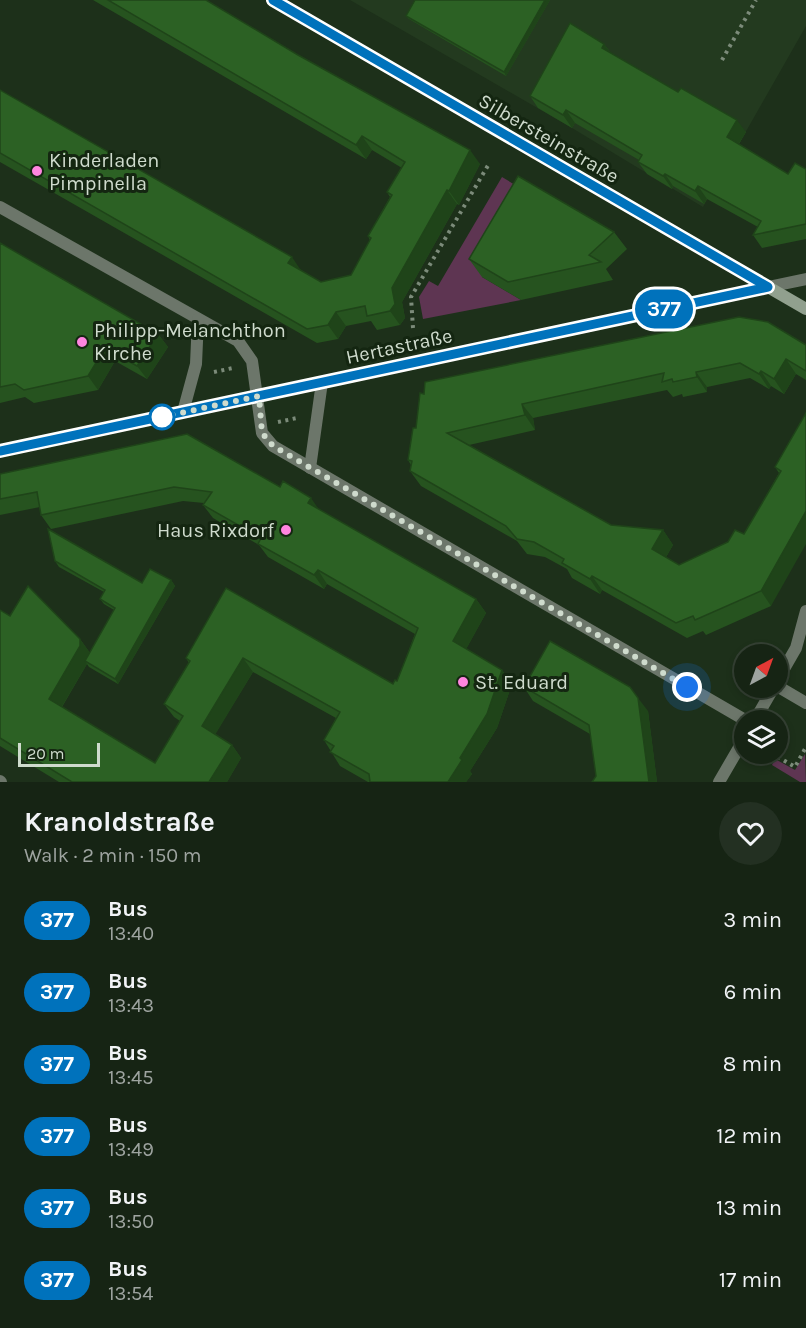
<!DOCTYPE html>
<meta charset="utf-8">
<style>
body{margin:0;font-family:Karla,sans-serif;background:#233022;color:#f1f3f6;height:100vh;display:flex;flex-direction:column;font-size:22px;white-space:nowrap}
*{box-sizing:border-box;margin:0}
p{font-size:20px;color:#9ea4a0}
.icon{flex:none;width:33px;height:33px;fill:none;stroke:currentColor;stroke-width:2;stroke-linecap:round;stroke-linejoin:round}
.map{position:relative;height:782px;overflow:hidden}
.panel{display:flex;flex-direction:column;background:#162414;flex:1}
.panel>*{flex:none}
.badge{padding:0 12px;border-radius:20px;font-size:21px;line-height:39px}
.needle{width:39px;rotate:41deg}
.buttons{position:absolute;left:734px;top:644px;display:grid;gap:12px}
.buttons a{display:grid;place-items:center;width:54px;height:54px;border-radius:50%;background:#162414;box-shadow:0 3px 9px #0003,0 0 0 2px #354134;font-size:30px}
.scale{position:absolute;left:18px;bottom:15px;width:82px;box-sizing:border-box;padding-left:6px;border:3px solid #cfdbcd;border-top:0;font-size:16px;line-height:21px;white-space:nowrap;color:#cfdbcd;-webkit-text-stroke:4px #142611;paint-order:stroke}
.you{position:absolute;width:30px;height:30px;margin:-15px;border:4px solid #fff;border-radius:50%;background:#1a73e8;box-shadow:0 0 0 9px #1a73e833}
.map>.badge{position:absolute;translate:-50% -50%;box-shadow:0 0 0 3px #fff}
.round{display:grid;place-items:center;flex:none;width:63px;height:63px;border-radius:32px;background:#233022}
.headline{display:flex;align-items:center;justify-content:space-between;height:102px;padding:0 24px}
h1{font-size:28px;font-weight:700;line-height:45px}
ul{padding:0;list-style:none}
li{display:flex;align-items:center;gap:18px;height:72px;padding:0 24px}
li div{flex:1}
li b{display:block;font-size:22px}
li em{font-style:normal}
li .badge{min-width:66px;font-weight:700;text-align:center}
.map>svg:first-child{display:block}
.built{fill:#233a1f}
.green{fill:#5e3552}
.lines{fill:none;stroke-linecap:round;stroke-linejoin:round}
.path{stroke:#7c8b7a;stroke-width:4;stroke-dasharray:3 4.5;stroke-linecap:butt}
.lane{stroke:#6c766a;stroke-width:12}
.street{stroke:#6c766a;stroke-width:12}
.secondary{stroke:#91a08e;stroke-width:12}
.wall{fill:#26531f}
.shaded-wall{fill:#1f4419}
.building{fill:#2c6124;stroke:#1f4419;stroke-width:1.5}
.line-casing{stroke:#fff;stroke-width:14}
.line{stroke:#0072bc;stroke-width:9}
.walk{stroke:#cfdbcd;stroke-width:6;stroke-dasharray:0 10.8}
.poi-dot{fill:#ff85df;stroke:#142611;stroke-width:2}
.stop-dot{fill:#fff;stroke:#0072bc;stroke-width:3}
.labels{text-anchor:middle;stroke-width:6;stroke-linejoin:round;paint-order:stroke}
.street-label{font-size:20px;fill:#cfdbcd;stroke:#142611}
.poi-label{font-size:20px;fill:#cfdbcd;stroke:#142611;text-anchor:start}
</style>
<div class="map">
<svg width="806" height="782" viewBox="0 0 806 782">
<rect width="100%" height="100%" fill="#1d301a"/>
<!-- built -->
<path class="built" d="M350,0H806V26L703,207L572,128Z"/>
<!-- green -->
<g class="green">
<path d="M502,177L530,194L482,277L521,300L423,319L419,297L429,281L438,286Z"/>
<path d="M805,754L806,782H800L772,765L775,759L795,770Z"/>
</g>
<g class="lines">
<!-- path -->
<g class="path">
<path d="M722,60L756,0"/>
<path d="M413,328L411,297L490,162"/>
<path d="M214,372L233,368"/>
<path d="M278,422L297,418"/>
<path d="M771,753L795,767L806,747"/>
</g>
<!-- lane -->
<path class="lane" d="M777,686L806,703"/>
<!-- street -->
<g class="street">
<path d="M0,207L238,341L252,361L262,433L273,446L745,720"/>
<path d="M768,287L806,279"/>
<path d="M183,412L196,364L198,319"/>
<path d="M310,468L322,382"/>
<path d="M777,681L796,648L806,611"/>
<path d="M755,720L774,687"/>
<path d="M0,781L1,782"/>
<path d="M719,782L744,739"/>
</g>
<!-- secondary -->
<g class="secondary">
<path d="M273,0L806,309"/>
<path d="M0,451L768,287"/>
</g>
</g>
<!-- wall -->
<g class="wall">
<path d="M93,0H206L480,164L459,205L457,204L402,302L405,318L400,325L377,330L371,321L346,326L338,339L317,343L0,162V90L321,282L351,275L370,240L368,236L390,197L387,192L402,168L372,150L366,159Z"/>
<path d="M550,0L506,76L409,19L406,16Z"/>
<path d="M604,44L611,53L746,132L739,144L788,174L806,169V239L762,248L753,235L758,227L707,199L704,204L673,186L672,189L647,174L638,162L639,160L575,123L572,128L538,108L530,96Z"/>
<path d="M614,232L627,249L606,269L613,280L521,300L482,277L469,259Z"/>
<path d="M0,243L158,334L168,347L147,379L115,361L98,390L34,403L25,397L0,403Z"/>
<path d="M806,345V380L796,374L784,394L771,386L769,389L750,378L707,387V392L683,397L682,394L673,397L667,390L533,418L535,430L469,445L611,525L663,530L673,545L666,557L679,565L744,534L779,473L775,467L806,413L771,606L706,635L703,631L687,638L602,590L600,594L572,578L567,569L545,557L527,554L517,541L421,486L410,471L411,465L408,460L424,394Z"/>
<path d="M187,434L476,599L486,613L466,649L502,670L512,684L497,728L470,771L472,774L466,782H368L340,766L324,740L336,718L253,672L215,734L232,745L241,758L227,782H59L0,746V610L10,616L80,639L90,653L114,610L104,604L100,599L104,592L59,567L55,561L142,583L171,580L175,586L118,684L89,667L87,664L62,707L155,763L180,721L174,717L164,704L189,663L186,658L226,588L393,684L397,681L415,634L327,584L324,589L268,557L259,545L213,518L203,505L204,503L183,501L51,529L41,515L40,507L0,515V474Z"/>
<path d="M524,687L648,711L657,782H592L596,776L590,734L533,701Z"/>
</g>
<!-- shaded-wall -->
<g class="shaded-wall">
<path d="M545,0H550L506,76L504,72Z"/>
<path d="M604,44L613,56L602,48Z"/>
<path d="M566,110L575,123L572,128L563,115Z"/>
<path d="M737,120L746,132L735,150L727,137Z"/>
<path d="M362,136L372,150L366,159L356,145Z"/>
<path d="M470,150L480,164L459,205L449,191Z"/>
<path d="M665,174L673,186L672,189L663,176Z"/>
<path d="M698,186L707,199L704,204L695,191Z"/>
<path d="M447,190L457,204L402,302L405,318L400,325L390,311L392,288Z"/>
<path d="M292,257L302,272L288,263Z"/>
<path d="M336,312L346,326L338,339L328,325Z"/>
<path d="M158,334L168,347L147,379L137,366Z"/>
<path d="M105,348L115,361L98,390L88,376Z"/>
<path d="M786,359L796,374L784,394L774,379Z"/>
<path d="M761,371L771,386L769,389L759,374Z"/>
<path d="M696,372L707,387V392L697,377Z"/>
<path d="M522,404L533,418L535,430L525,415Z"/>
<path d="M311,498L320,511L308,503Z"/>
<path d="M806,511V544L771,606L761,591Z"/>
<path d="M663,530L673,545L662,564L652,549Z"/>
<path d="M318,570L327,584L324,589L314,575Z"/>
<path d="M592,576L602,590L600,594L590,579Z"/>
<path d="M171,580L175,586L118,684L115,679Z"/>
<path d="M476,599L486,613L463,655L453,641Z"/>
<path d="M80,639L90,653L85,661L87,664L58,713L49,699Z"/>
<path d="M243,658L253,672L212,740L202,726Z"/>
<path d="M502,670L512,684L497,728L470,771L472,774L466,782H448L460,758Z"/>
<path d="M638,698L648,711L657,782H649Z"/>
<path d="M232,745L241,758L227,782H209Z"/>
</g>
<!-- building -->
<g class="building">
<path d="M108,0H206L298,55L470,150L449,191L447,190L392,288L395,304L390,311L367,316L365,306L336,312L328,325L307,329L0,153V90L292,257L288,263L321,282L351,275L371,238L368,236L392,195L387,192L405,162L362,136L356,145Z"/>
<path d="M415,0H545L504,72L406,16Z"/>
<path d="M570,23L604,44L602,48L678,92L681,88L737,120L727,137L788,174L795,163L806,169V224L753,235L761,221L698,186L695,191L665,174L663,176L638,162L642,155L566,110L563,115L530,96Z"/>
<path d="M518,176L614,232L589,255L601,262L508,282L469,259Z"/>
<path d="M0,243L158,334L137,366L105,348L88,376L24,390L15,384L0,387Z"/>
<path d="M739,317L768,322L806,345V371L786,359L774,379L761,371L759,374L740,363L696,372L697,377L673,382L672,379L662,382L664,373L522,404L525,415L447,433L611,525L663,530L652,549L679,565L728,542L735,530L744,534L781,471L775,467L806,413V511L761,591L695,620L693,616L676,623L592,576L590,579L562,563L564,559L534,542L517,539L506,526L410,471L412,461L408,460L413,428H416L420,393L424,394L425,382Z"/>
<path d="M187,434L280,487L283,481L311,498L308,503L476,599L453,641L502,670L487,714L460,758L462,760L448,782H370L369,774L330,752L334,746L324,740L340,712L243,658L202,726L232,745L209,782H72L0,738V610L10,616L28,586L80,639V646L49,699L155,763L183,716L164,704L190,661L186,658L226,588L393,684L395,680L397,681L418,628L318,570L314,575L258,544L261,538L203,505L212,492L174,487L41,515L37,492L0,499V474Z"/>
<path d="M48,529L142,583L150,569L171,580L115,679L85,661L115,608L100,599L105,590L55,561Z"/>
<path d="M550,641L630,687L638,698L649,782H592L596,776L589,725L524,687Z"/>
</g>
<g class="lines">
<defs>
<path id="line" d="M0,451L768,287L273,0"/>
</defs>
<!-- line casing -->
<use href="#line" class="line-casing"/>
<!-- line -->
<use href="#line" class="line"/>
<!-- walk -->
<path class="walk" d="M162,417L259,396L262,433L273,446L687,687"/>
</g>
<!-- markers -->
<g class="poi-dot">
<circle cx="37" cy="171" r="6"/>
<circle cx="82" cy="342" r="6"/>
<circle cx="286" cy="530" r="6"/>
<circle cx="463" cy="682" r="6"/>
</g>
<circle class="stop-dot" cx="162" cy="417" r="12"/>
<g class="labels">
<!-- street labels -->
<g class="street-label">
<text transform="translate(549 138) rotate(30)" y="7">Silbersteinstraße</text>
<text transform="translate(399 346) rotate(-12)" y="7">Hertastraße</text>
</g>
<!-- poi labels -->
<g class="poi-label">
<text x="49" y="167">Kinderladen<tspan x="49" dy="23">Pimpinella</tspan></text>
<text x="94" y="337">Philipp-Melanchthon<tspan x="94" dy="23">Kirche</tspan></text>
<text x="274" y="537" text-anchor="end">Haus Rixdorf</text>
<text x="475" y="689">St. Eduard</text>
</g>
</g>
</svg>
<div class="buttons">
<a><svg class="needle" viewBox="-14 -14 28 28"><path d="M0-13l5 13h-10z" fill="#e53935"/><path d="M0 13l5-13h-10z" fill="#9ea4a0"/></svg></a>
<a><svg class="icon" aria-label="layers" viewBox="0 0 24 24"><path d="M12 4l9 5-9 5-9-5zM3 14l9 5 9-5"/></svg></a>
</div>
<div class="scale">20 m</div>
<div class="you" style="left:687px;top:687px"></div>
<b class="badge" style="left:664px;top:309px;background:#0072bc;color:#fff">377</b>
</div>
<section class="panel">
<div class="headline"><div><h1>Kranoldstraße</h1><p>Walk · 2 min · 150 m</p></div><a class="round"><svg class="icon" aria-label="heart" viewBox="0 0 24 24"><path d="M12 20l-8-8c-3-5 5-10 8-4 3-6 11-1 8 4z"/></svg></a></div>
<ul>
<li><span class="badge" style="background:#0072bc;color:#fff">377</span><div><b>Bus</b><p>13:40</p></div><em>3 min</em></li>
<li><span class="badge" style="background:#0072bc;color:#fff">377</span><div><b>Bus</b><p>13:43</p></div><em>6 min</em></li>
<li><span class="badge" style="background:#0072bc;color:#fff">377</span><div><b>Bus</b><p>13:45</p></div><em>8 min</em></li>
<li><span class="badge" style="background:#0072bc;color:#fff">377</span><div><b>Bus</b><p>13:49</p></div><em>12 min</em></li>
<li><span class="badge" style="background:#0072bc;color:#fff">377</span><div><b>Bus</b><p>13:50</p></div><em>13 min</em></li>
<li><span class="badge" style="background:#0072bc;color:#fff">377</span><div><b>Bus</b><p>13:54</p></div><em>17 min</em></li>
</ul>
</section>
